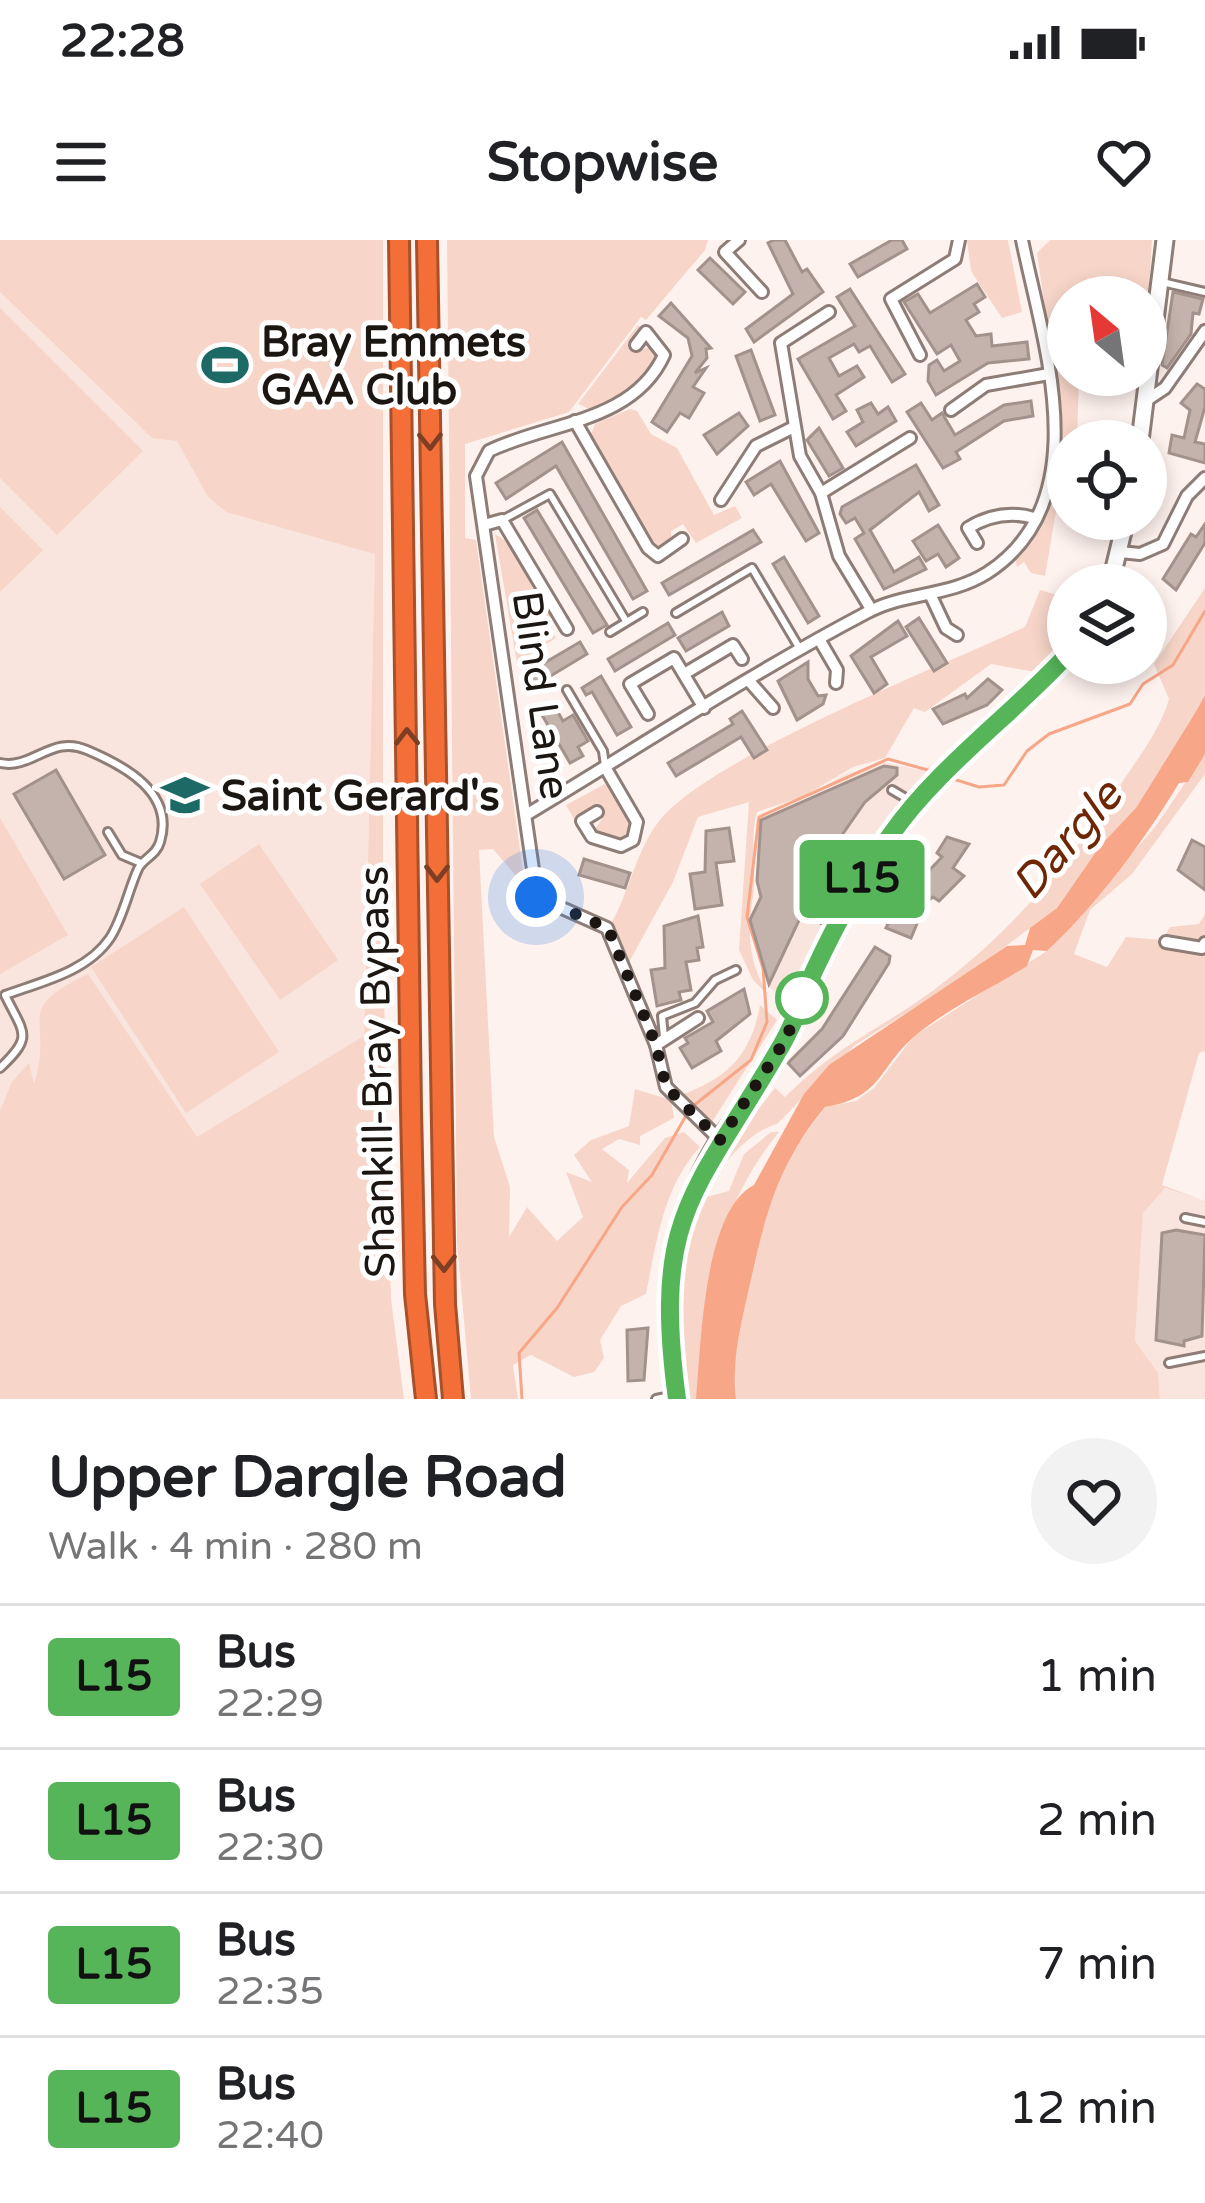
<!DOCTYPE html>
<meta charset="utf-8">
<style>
body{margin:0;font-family:"Varela Round",sans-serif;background:#f2f2f2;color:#202124;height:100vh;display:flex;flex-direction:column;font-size:45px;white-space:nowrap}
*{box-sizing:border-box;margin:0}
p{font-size:39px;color:#757577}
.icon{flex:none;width:66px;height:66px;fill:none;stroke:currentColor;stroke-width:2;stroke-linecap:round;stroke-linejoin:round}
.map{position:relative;height:1159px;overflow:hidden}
.panel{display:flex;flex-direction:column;background:#fff;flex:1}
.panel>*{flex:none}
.badge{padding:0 24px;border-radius:9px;font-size:42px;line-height:78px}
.needle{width:78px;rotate:331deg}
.buttons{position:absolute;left:1047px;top:36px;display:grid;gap:24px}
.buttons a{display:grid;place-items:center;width:120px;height:120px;border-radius:50%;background:#fff;box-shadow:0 6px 18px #0003;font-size:60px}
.you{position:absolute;width:60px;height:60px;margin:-30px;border:9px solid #fff;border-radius:50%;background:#1a73e8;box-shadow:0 0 0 18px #1a73e833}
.map>.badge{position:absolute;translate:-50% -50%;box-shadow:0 0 0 6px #fff}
.round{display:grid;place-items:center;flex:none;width:126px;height:126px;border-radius:63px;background:#f2f2f2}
.overview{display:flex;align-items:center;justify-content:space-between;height:204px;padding:0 48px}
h1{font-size:57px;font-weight:700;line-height:90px}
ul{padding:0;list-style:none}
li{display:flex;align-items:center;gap:36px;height:144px;padding:0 48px;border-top:3px solid #e0e0e0}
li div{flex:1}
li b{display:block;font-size:45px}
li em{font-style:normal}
li .badge{min-width:132px;font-weight:700;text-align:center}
.status{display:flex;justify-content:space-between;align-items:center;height:84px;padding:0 60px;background:#fff;direction:ltr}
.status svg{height:33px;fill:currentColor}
header{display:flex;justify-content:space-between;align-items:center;height:156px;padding:0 48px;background:#fff;font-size:54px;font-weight:700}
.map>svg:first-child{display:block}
.built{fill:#f9e5dd}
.green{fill:#f7d6c9}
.water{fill:#f7a687}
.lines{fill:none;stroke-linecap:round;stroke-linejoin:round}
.stream{stroke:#f7a687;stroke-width:3}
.river{stroke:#f7a687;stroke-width:21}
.building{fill:#c4b3ac;stroke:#a3928b;stroke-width:3}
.lane-casing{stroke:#8e7d77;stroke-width:12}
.street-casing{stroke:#8e7d77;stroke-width:16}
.secondary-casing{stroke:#8e7d77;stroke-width:21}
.highway-casing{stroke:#a8502a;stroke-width:24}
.lane{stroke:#fff;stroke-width:6}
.street{stroke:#fff;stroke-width:10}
.secondary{stroke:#fff;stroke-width:15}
.highway{stroke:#f36f37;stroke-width:18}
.oneway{stroke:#7d3e23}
.line-casing{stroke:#fff;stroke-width:27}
.line{stroke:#56b559;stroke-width:18}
.walk{stroke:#1c1613;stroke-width:12;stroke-dasharray:0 21.6}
.stop-dot{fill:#fff;stroke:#56b559;stroke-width:6}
.labels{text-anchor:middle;stroke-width:10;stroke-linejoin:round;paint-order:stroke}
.poi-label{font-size:42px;font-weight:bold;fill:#1c1613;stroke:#fff;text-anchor:start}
.street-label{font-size:42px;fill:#1c1613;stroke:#fff}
.water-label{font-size:45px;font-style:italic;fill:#6e2705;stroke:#fff}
</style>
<div class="status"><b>22:28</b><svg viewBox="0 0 49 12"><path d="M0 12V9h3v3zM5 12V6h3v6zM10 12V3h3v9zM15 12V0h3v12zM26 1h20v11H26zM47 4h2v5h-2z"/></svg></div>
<header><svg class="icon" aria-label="menu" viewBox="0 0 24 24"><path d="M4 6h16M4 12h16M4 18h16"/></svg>Stopwise<svg class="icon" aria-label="heart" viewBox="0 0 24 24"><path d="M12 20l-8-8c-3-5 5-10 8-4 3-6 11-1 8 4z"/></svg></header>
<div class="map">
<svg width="1205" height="1159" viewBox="0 0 1205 1159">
<rect width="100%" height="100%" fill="#fef2ee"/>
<!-- built -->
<g class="built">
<path d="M0,52L152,198L177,200L208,257L226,272L375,313L364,797L0,1026Z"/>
<path d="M883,522L920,530L932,525L868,606L786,762L768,746L749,679L758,659L756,580L805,559L842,535Z"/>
<path d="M1164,948L1205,961V1159H1160L1158,1133L1135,1101L1143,973Z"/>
</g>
<!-- green -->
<g class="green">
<path d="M0,0H383V710L391,1059L404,1159H0V871L12,842L29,823L34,844C55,778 10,771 88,734L197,897L364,796L375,314L226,272L208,257L177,201L152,198L0,52Z"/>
<path d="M447,0H708L705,10L646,80L641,77L569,172L465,204V298L476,300L528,666L512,656L517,637L493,609L479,610L494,897L510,947L509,997L527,967L557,1001L583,977L566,932L592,942L574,915L591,900L629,886L635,849L671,860L674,878L640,896V905L619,899L602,909L629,930L627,943L665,898L684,892L700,907C663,947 657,1001 646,1054L621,1066L600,1100L604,1118L594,1132L574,1137L531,1115L513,1125L518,1159H471L457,1002Z"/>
<path d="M967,0H1008L1022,72L1002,78L971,31Z"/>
<path d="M1050,0H1152L1148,65L1146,57H1068V135H1079L1077,201H1068L1045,336L1031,333L1024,322L1017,327L1015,319L1049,268L1065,208L1037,13Z"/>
<path d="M0,68L143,211L57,295L0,238Z"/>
<path d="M638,85L641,88L631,103L639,111L651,106L658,118L638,146L592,170L578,164Z"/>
<path d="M630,169L637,171L651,194L677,208L714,275L735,266L742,278L696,303L683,284L671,291L672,302L663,308L653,306L589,199L595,184Z"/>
<path d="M0,267L43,310L0,352Z"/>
<path d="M495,294L512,305L554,378L551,390L556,398L517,423Z"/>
<path d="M1205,348V454L1194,483L1149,554L1100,606L1057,668L964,737L855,805L777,884C747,893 730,918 710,941L723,914L775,848L785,857C828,815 855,802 903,771C991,715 1063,633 1119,547C1137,519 1160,491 1169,459L1154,424Z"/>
<path d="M1040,350L1068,358V394L1035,432L991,424L925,472L914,468L885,518L853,527L804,556L757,572C749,600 757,630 753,657C747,693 748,723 769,756L753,740L739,710L749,562L698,577L673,642L628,724L612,682C630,649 636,611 659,581C709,518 939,427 1025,387Z"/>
<path d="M1205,514V534L1132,634L1090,670L1074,714L1107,727L1126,697L1162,700L1170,687L1199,684L1205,674V811L1199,813L1162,945L1205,961L1165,948L1143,973L1135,1101L1158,1133L1160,1159H736L734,1098L756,997L788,918L825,867L856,861L875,847L914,796L1047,711L1155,587Z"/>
<path d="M605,544L635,587L632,596L617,603L593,592L602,579L595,566L574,579L566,565Z"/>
<path d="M0,578L68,695L0,734Z"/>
<path d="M259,604L338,720L280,760L200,644Z"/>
<path d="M184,667L279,812L186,873L91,727Z"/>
<path d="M760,765L777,780L712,882L681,855C728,838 751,815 760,765Z"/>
<path d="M771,892H779C715,970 700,1062 703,1159H688C679,1082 673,1032 702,958L729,951L744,914Z"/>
</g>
<!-- water -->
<path class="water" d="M1205,455V514L1188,542L1179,543C1144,601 1098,663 1047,711L1033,710L1027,726C991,749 950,767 916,795C877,828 884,857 825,867C774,929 764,981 747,1057C739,1093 732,1121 736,1159H696C701,1107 703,971 754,945L804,854L829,825L1007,706L1025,705L1030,688L1057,668L1100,606L1149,554L1167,544V525Z"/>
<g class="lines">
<!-- stream -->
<g class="stream">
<path d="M950,538L979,547L1004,545L1027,511L1049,494L1130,464L1143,444L1173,425L1205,371"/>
<path d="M693,866L751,820L767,782L763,728L747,677L759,577L888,519L935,532"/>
<path d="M522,1159L519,1113L557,1068L622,967L652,935L687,874"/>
</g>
<!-- river -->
<path class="river" d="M1146,572L1205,477"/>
</g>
<!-- building -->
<g class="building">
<path d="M774,0H785L802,32L807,29L823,52L754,102L746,89L793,54L768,3Z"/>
<path d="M892,0H902L907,9L858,37L850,24Z"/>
<path d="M710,18L745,52L733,64L698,30Z"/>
<path d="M977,44L985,57L974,64L979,72L966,80L976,96L991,94L992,106L1027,102L1029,119L988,123L936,155L928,141L929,125L937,120L944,131L960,121L951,105L937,114L904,62L918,54L930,73Z"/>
<path d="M850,49L905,134L892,142L870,106L859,112L854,104L829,118L839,136L857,126L864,137L836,155L846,171L833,179L798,119L855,86L837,57Z"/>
<path d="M1173,52L1203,59L1199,74L1193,73L1191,94L1167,128L1162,125Z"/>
<path d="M671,63L711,108L706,109L707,118L695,133L706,128L693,147L704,153L689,178L680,173L667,192L652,182L692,116L688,98L659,76Z"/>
<path d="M751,110L775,175L760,181L736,116Z"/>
<path d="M1197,144L1205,149V167L1195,202L1205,204V223L1169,213L1172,195L1184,198L1190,170L1181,163Z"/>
<path d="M1031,161L1033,176L1004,181L956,212L960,219L943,228L907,172L921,163L932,180L942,173L955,195L1004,165Z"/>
<path d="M871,163L878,174L888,167L896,181L856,206L847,192L863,182L857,170Z"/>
<path d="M739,173L748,186L717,214L704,195Z"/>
<path d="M819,188L843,228L829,236L807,200Z"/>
<path d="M562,202L647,351L633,359L556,226L506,259L496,243Z"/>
<path d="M780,221L819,293L806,301L771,244L754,255L746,242Z"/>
<path d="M916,225L939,265L929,271L919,252L870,290L894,332L919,317L926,329L884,349L855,299L864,293L855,278L846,283L840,274L842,267Z"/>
<path d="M537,270L607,385L593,393L524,278Z"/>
<path d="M1205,284V303L1176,350L1163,339L1191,294L1196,297Z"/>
<path d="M938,285L959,318L946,327L938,314L926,321L913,301Z"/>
<path d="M753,290L761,302L669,355L662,343Z"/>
<path d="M784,317L819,376L808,383L773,324Z"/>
<path d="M722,372L729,386L686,411L678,398Z"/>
<path d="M919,378L947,423L934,431L906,387Z"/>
<path d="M898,381L907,396L871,417L887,444L874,453L851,416Z"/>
<path d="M668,383L675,395L615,431L608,419Z"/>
<path d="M580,402L587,414L529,449L522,436Z"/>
<path d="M808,422V439L818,456L826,455L823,464L797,480L778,441Z"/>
<path d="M601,436L631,487L617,495L592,452L586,455L582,448Z"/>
<path d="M988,439L1002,450L987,465L943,484L933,469L965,454L967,458Z"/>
<path d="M555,467L563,481L573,475L588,501L578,507L583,516L570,523L542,475Z"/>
<path d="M742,471L767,510L754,518L741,497L676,536L668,523L733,484L730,479Z"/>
<path d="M884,526L897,528V535L865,562L833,608L769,744L750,680L761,657L757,641L761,580Z"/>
<path d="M56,530L105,615L64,639L14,554Z"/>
<path d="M729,588L734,621L716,623L722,665L695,669L690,634L705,632L706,591Z"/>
<path d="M947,597L969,604L953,628L964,636L939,661L933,657L926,662L911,698L886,688L888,684L879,678L885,670L901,679L923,637L942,617L937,613Z"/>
<path d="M1192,600L1205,607V650L1178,630Z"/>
<path d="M584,619L630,633L625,648L579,635Z"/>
<path d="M698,676L703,707L697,708L699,720L686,722L691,750L679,752L681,760L657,766L651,730L665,728L664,686Z"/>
<path d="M875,707L890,716L889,723L843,796L800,836L788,823L822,789Z"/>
<path d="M744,749L750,774L716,801L721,811L692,828L680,808L688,803L685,798L713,782L707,771Z"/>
<path d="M1176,990L1205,995L1202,1096L1184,1101V1106L1156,1100L1162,993Z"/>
<path d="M648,1088L644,1140L628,1141L627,1090Z"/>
</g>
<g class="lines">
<defs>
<g id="lane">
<path d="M1162,42L1205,52"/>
<path d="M504,279L550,254L626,381"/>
<path d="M676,373L752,328L800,409"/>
<path d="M610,392L643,372"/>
<path d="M567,450L603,511L605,526"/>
<path d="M0,523C32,530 52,494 87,510C125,526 175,553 160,602C156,616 143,618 138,629C128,651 123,678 110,698C87,732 41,742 5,755C24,794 34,796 0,828"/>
<path d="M892,550L914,563"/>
<path d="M108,592L122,615L141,623"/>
<path d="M851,605L873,620"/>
<path d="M816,676L834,685"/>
<path d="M664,797L662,776L695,763L715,740L736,730"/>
<path d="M1185,978L1205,982"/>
<path d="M1169,1123L1205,1116"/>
<path d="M656,1159L676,1155"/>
</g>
<g id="street">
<path d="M739,0L725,12L762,52"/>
<path d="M829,72L781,103L800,216L821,253L839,316L871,369"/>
<path d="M636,105L646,92L664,115C633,183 548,182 489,211L476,236L537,657L607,688L656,805L666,847L720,900"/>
<path d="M920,115L891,59L955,19L959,0"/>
<path d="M1147,160L1165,148L1205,91"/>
<path d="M951,170L986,145L1049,134"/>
<path d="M575,181L648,308L658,316L682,299"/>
<path d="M821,253L910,198"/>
<path d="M721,260L756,206L794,187"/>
<path d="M484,285L502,280L567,389"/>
<path d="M977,303L968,288C989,275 1010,271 1034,278"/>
<path d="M1120,312L1140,314L1163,304L1187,256L1205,238"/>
<path d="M931,356L946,388L957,395"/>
<path d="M819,399L837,430L836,443"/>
<path d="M684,434L733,405L742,419"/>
<path d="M749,441L773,468"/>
<path d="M648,474L630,444L674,418L704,468"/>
<path d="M597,572L582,581L592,597L621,606L633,600L637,582L605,527"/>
<path d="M526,575C639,507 750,434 866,373C904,352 949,357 987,333C1099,261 1043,103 1022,0"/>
<path d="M1166,702L1202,708L1205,703"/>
<path d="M656,805L698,778"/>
</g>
<g id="secondary">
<path d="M1140,201L1165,0"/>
<path d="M1110,345L1126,279"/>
<path d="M677,1159C664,1066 666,987 716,905C739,869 767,837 786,798C821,727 845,652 895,589C946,524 1012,474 1068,414"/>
</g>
<g id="highway">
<path d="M399,0L411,869L415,1054L426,1159"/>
<path d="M427,0L445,1064L453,1159"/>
</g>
</defs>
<!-- lane casing -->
<use href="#lane" class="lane-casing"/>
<!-- street casing -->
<use href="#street" class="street-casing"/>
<!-- secondary casing -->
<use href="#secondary" class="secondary-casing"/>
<!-- highway casing -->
<use href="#highway" class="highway-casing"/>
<!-- lane -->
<use href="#lane" class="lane"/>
<!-- street -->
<use href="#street" class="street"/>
<!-- secondary -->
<use href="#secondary" class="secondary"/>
<!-- highway -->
<use href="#highway" class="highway"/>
</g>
<!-- one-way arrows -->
<defs><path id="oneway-chevron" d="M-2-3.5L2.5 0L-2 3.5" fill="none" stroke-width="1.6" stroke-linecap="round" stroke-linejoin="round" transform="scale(3)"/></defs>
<g class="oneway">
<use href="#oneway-chevron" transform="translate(430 201) rotate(89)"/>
<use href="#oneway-chevron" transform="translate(407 497) rotate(-91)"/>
<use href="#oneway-chevron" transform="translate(437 633) rotate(90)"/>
<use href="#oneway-chevron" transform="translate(444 1023) rotate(89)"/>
</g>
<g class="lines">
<defs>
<path id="line" d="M677,1159C652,973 695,955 781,806C795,783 803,756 814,731C836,684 860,639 890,596C938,527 1011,476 1068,414"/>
</defs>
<!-- line casing -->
<use href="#line" class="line-casing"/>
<!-- line -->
<use href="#line" class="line"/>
<!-- walk -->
<path class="walk" d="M536,657L608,688L656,805L666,847L720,900L786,799L802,758"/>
</g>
<!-- icons -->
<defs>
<symbol id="stadium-bare" viewBox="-9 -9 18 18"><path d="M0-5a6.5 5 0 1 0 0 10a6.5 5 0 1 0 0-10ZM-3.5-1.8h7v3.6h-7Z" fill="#1c6966" stroke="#fff" stroke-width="2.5" paint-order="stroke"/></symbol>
<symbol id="school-bare" viewBox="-9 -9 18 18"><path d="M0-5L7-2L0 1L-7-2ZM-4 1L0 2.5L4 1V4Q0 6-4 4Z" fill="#1c6966" stroke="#fff" stroke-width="2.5" paint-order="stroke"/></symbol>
</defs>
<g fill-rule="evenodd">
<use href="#stadium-bare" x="192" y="92" width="66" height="66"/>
<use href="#school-bare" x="152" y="522" width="66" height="66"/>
</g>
<!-- markers -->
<circle class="stop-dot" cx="802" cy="758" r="24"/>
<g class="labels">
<!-- poi labels -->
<g class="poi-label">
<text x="261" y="116">Bray Emmets<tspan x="261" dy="48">GAA Club</tspan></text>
<text x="221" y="570">Saint Gerard's</text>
</g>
<!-- street labels -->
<g class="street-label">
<text transform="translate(542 455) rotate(82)" y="15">Blind Lane</text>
<text transform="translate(376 832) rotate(-91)" y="15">Shankill-Bray Bypass</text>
</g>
<!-- water labels -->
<g class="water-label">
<text transform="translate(1066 599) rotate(-49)" y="16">Dargle</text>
</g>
</g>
</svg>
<div class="buttons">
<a><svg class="needle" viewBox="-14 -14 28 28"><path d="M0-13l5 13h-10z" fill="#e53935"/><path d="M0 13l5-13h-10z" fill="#757577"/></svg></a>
<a><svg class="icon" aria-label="locate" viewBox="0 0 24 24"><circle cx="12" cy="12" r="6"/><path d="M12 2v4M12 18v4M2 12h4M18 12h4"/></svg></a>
<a><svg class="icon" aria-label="layers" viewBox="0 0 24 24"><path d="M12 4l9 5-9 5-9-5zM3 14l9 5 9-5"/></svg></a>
</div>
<div class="you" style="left:536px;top:657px"></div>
<b class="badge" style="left:862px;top:639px;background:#56b559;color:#111">L15</b>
</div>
<section class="panel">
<div class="overview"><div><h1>Upper Dargle Road</h1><p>Walk · 4 min · 280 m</p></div><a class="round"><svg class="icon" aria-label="heart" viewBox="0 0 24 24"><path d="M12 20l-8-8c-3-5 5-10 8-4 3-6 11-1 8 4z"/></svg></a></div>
<ul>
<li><span class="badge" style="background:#56b559;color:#111">L15</span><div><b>Bus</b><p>22:29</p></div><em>1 min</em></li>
<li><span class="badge" style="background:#56b559;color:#111">L15</span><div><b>Bus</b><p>22:30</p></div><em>2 min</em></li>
<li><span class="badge" style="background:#56b559;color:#111">L15</span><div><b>Bus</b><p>22:35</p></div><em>7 min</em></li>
<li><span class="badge" style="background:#56b559;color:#111">L15</span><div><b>Bus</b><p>22:40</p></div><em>12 min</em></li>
</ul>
</section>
